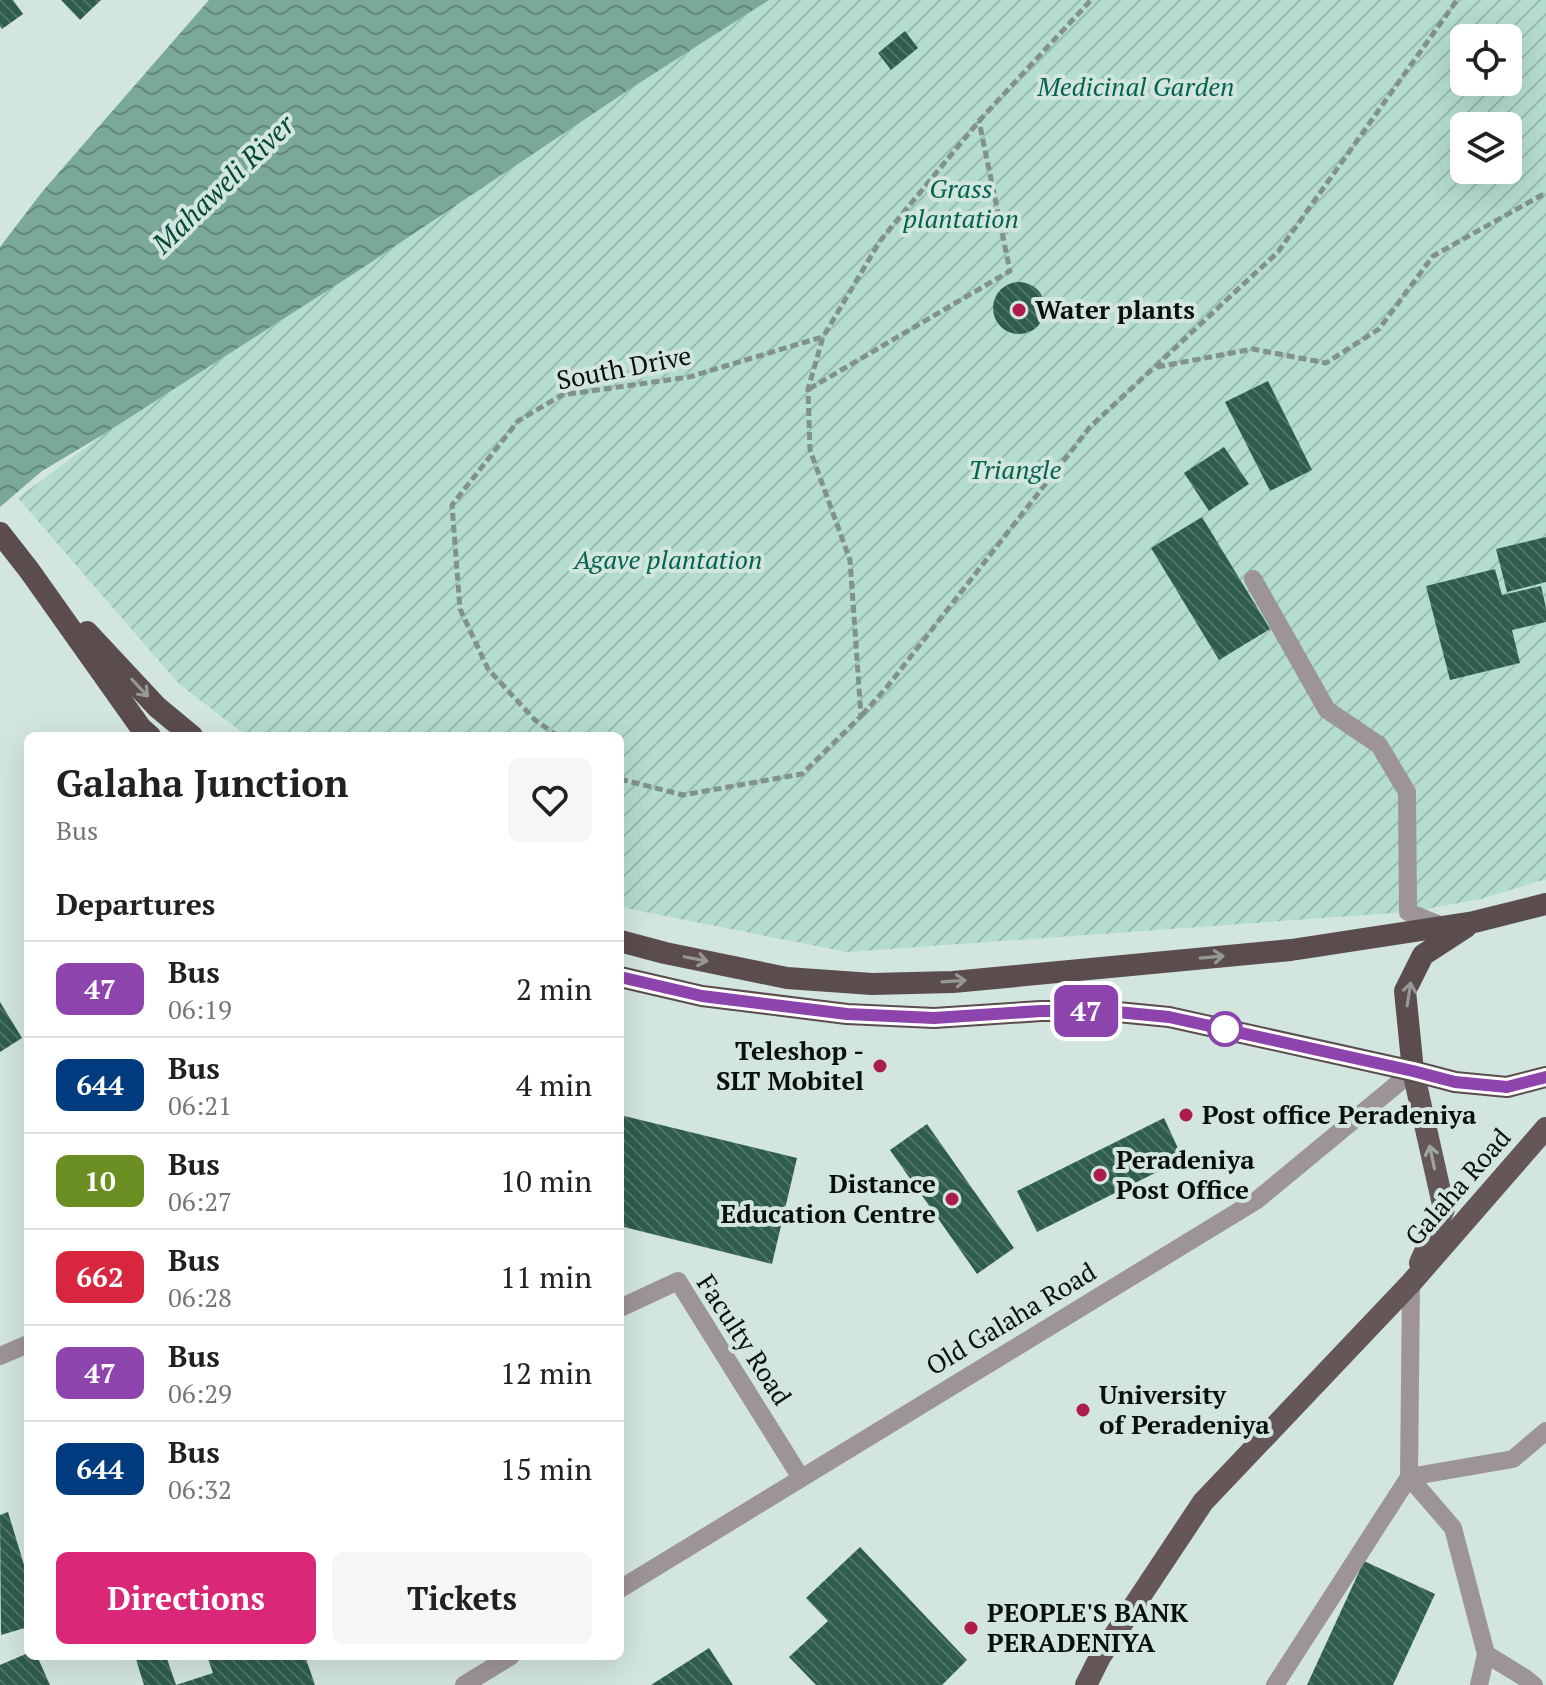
<!DOCTYPE html>
<style>
body{margin:0;font-family:"PT Serif",serif;background:#f6f6f6;color:#202124;height:100vh;display:flex;flex-direction:column;font-size:30px;white-space:nowrap}
*{box-sizing:border-box;margin:0}
p{font-size:26px;color:#757577}
.icon{flex:none;width:44px;height:44px;fill:none;stroke:currentColor;stroke-width:2;stroke-linecap:round;stroke-linejoin:round}
.map{position:relative;flex:1;overflow:hidden}
.sheet{position:absolute;left:24px;top:732px;width:600px;height:928px;display:flex;flex-direction:column;background:#fff;border-radius:12px;box-shadow:0 8px 32px #0002}
.sheet>*{flex:none}
.badge{padding:0 16px;border-radius:12px;font-size:28px;line-height:52px}
.controls{position:absolute;left:1450px;top:24px;display:grid;gap:16px}
.controls a{display:grid;place-items:center;width:72px;height:72px;border-radius:12px;background:#fff;box-shadow:0 8px 32px #0002;font-size:40px}
.map>.badge{position:absolute;translate:-50% -50%;box-shadow:0 0 0 4px #fff}
h2{padding:0 32px;font-size:30px;line-height:72px}
.round{display:grid;place-items:center;flex:none;width:84px;height:84px;border-radius:12px;background:#f6f6f6}
.overview{display:flex;align-items:center;justify-content:space-between;height:136px;padding:0 32px}
h1{font-size:38px;font-weight:600;line-height:60px}
.action{display:flex;gap:16px;margin-top:auto;padding:16px 32px}
.action a{flex:1;height:92px;border-radius:12px;background:#db2777;color:#fff;font-size:32px;font-weight:600;line-height:92px;text-align:center}
.action a+a{background:#f6f6f6;color:#202124}
ul{padding:0;list-style:none}
li{display:flex;align-items:center;gap:24px;height:96px;padding:0 32px;border-top:2px solid #e0e0e0}
li div{flex:1}
li b{display:block;font-size:30px}
li em{font-style:normal}
li .badge{min-width:88px;font-weight:700;text-align:center}
.map>svg:first-child{display:block}
.garden{fill:url(#garden-furrows);fill-rule:evenodd}
.water{fill:url(#water-waves)}
.building{fill:url(#building-back-hatch)}
.lines{fill:none;stroke-linecap:round;stroke-linejoin:round}
.path{stroke:#83918c;stroke-width:5;stroke-dasharray:8 4;stroke-linecap:butt}
.service{stroke:#9d9495;stroke-width:18}
.primary{stroke:#655658;stroke-width:22}
.trunk{stroke:#5b4c4e;stroke-width:22}
.oneway{stroke:#969896}
.oneway2{stroke:#a1a5a2}
.line-casing{stroke:#fff;stroke-width:18}
.line{stroke:#8e44ad;stroke-width:12}
.poi-dot{fill:#ae1c4a;stroke:#d2e5de;stroke-width:3}
.stop-dot{fill:#fff;stroke:#8e44ad;stroke-width:4}
.labels{text-anchor:middle;stroke-width:8;stroke-linejoin:round;paint-order:stroke}
.park-label{font-size:26px;font-style:italic;fill:#04644d;stroke:#d2e5de}
.poi-label{font-size:26px;font-weight:bold;fill:#0a100e;stroke:#d2e5de;text-anchor:start}
.street-label{font-size:26px;fill:#0a100e;stroke:#d2e5de}
.water-label{font-size:28px;font-style:italic;fill:#054a39;stroke:#d2e5de}
</style>
<div class="map">
<svg width="1546" height="1685" viewBox="0 0 1546 1685">
<defs>
<pattern id="garden-furrows" width="10" height="10" patternUnits="userSpaceOnUse" patternTransform="scale(2)"><rect width="10" height="10" fill="#b4ddcd"/><path d="M-1 1l2-2M0 10L10 0M9 11l2-2" fill="none" stroke="#99bdaf"/></pattern>
<pattern id="water-waves" width="16" height="10" patternUnits="userSpaceOnUse" patternTransform="scale(2)"><rect width="16" height="10" fill="#7aa998"/><path d="M0 5q4-4 8 0t8 0" fill="none" stroke="#62887a"/></pattern>
<pattern id="building-back-hatch" width="6" height="6" patternUnits="userSpaceOnUse" patternTransform="scale(2)"><rect width="6" height="6" fill="#2e5c4d"/><path d="M-1 5l2 2M0 0l6 6M5-1l2 2" fill="none" stroke="#507368"/></pattern>
</defs>
<rect width="100%" height="100%" fill="#d2e5de"/>
<!-- garden -->
<path class="garden" d="M769,0H1546V879L1481,899L1408,912L847,952L620,907V736H247L179,684L18,498L104,434L355,273L633,87ZM1464,38H1508V82H1464ZM1464,126H1508V170H1464Z"/>
<!-- water -->
<path class="water" d="M209,0H769L633,87L355,273L104,434L42,471L0,507V247L42,192Z"/>
<!-- building -->
<g class="building">
<path d="M0,0H13L23,14L2,29L0,26Z"/>
<path d="M61,0H101L80,20Z"/>
<path d="M905,31L918,48L891,70L878,53Z"/>
<circle cx="1019" cy="308" r="26"/>
<path d="M1268,381L1312,470L1270,491L1225,402Z"/>
<path d="M1224,447L1249,484L1209,511L1184,473Z"/>
<path d="M1202,517L1270,629L1219,660L1151,548Z"/>
<path d="M1546,537V582L1507,592L1496,549Z"/>
<path d="M1495,569L1502,595L1541,586L1546,608V622L1512,630L1520,663L1450,680L1426,586Z"/>
<path d="M0,1002L22,1038L0,1052Z"/>
<path d="M620,1115L797,1158L772,1264L620,1226Z"/>
<path d="M1164,1118L1183,1159L1037,1232L1017,1191Z"/>
<path d="M927,1124L1014,1248L977,1274L890,1150Z"/>
<path d="M8,1512L28,1578V1627L1,1635L0,1515Z"/>
<path d="M860,1547L967,1660L942,1685H816L789,1657L828,1621L806,1598Z"/>
<path d="M1364,1561L1435,1594L1393,1685H1307Z"/>
<path d="M709,1648L733,1685H651Z"/>
<path d="M28,1653V1656H37L50,1685H0V1665Z"/>
<path d="M135,1656H166L176,1685H144Z"/>
<path d="M207,1656H305L315,1685H176L213,1673Z"/>
</g>
<g class="lines">
<!-- path -->
<g class="path">
<path d="M1157,367L1253,349L1326,363L1379,329L1433,256L1542,195H1546"/>
<path d="M809,389L1010,271L979,121"/>
<path d="M862,715L887,687L1090,427L1278,252L1457,0"/>
<path d="M558,736L535,720L488,669L460,609L452,505L518,421L562,395L689,377L822,337"/>
<path d="M620,779L683,795L802,774L861,716L850,560L810,450L808,389L823,337L880,241L979,121L1091,0"/>
</g>
<!-- service -->
<g class="service">
<path d="M1253,579L1327,710L1379,745L1407,792L1408,912L1445,927"/>
<path d="M620,1308L678,1281L801,1478"/>
<path d="M0,1356L28,1344"/>
<path d="M1409,1477L1453,1528L1486,1654L1479,1685"/>
<path d="M1409,1477L1513,1459L1546,1431"/>
<path d="M620,1589L1257,1200L1413,1071"/>
<path d="M1486,1654L1525,1678L1534,1685"/>
<path d="M464,1685L511,1656"/>
<path d="M1275,1685L1409,1477L1411,1283"/>
</g>
<!-- primary -->
<g class="primary">
<path d="M1413,1071L1444,1209L1420,1263"/>
<path d="M1086,1685L1100,1657L1203,1502L1411,1283L1546,1128"/>
</g>
<!-- trunk -->
<g class="trunk">
<path d="M0,533L29,570L141,728L150,736"/>
<path d="M87,632L157,707L192,736"/>
<path d="M620,941L665,953L787,978L872,984L953,982L1291,950L1474,922L1546,904"/>
<path d="M620,977L702,996L847,1014L934,1018L1041,1011H1107L1169,1017L1413,1071L1455,1082L1507,1087L1546,1077"/>
<path d="M1413,1071L1405,991L1423,955L1466,927"/>
</g>
</g>
<!-- one-way arrows -->
<defs><path id="oneway-shaft" d="M-6 0H5M1.5-3L5.5 0L1.5 3" fill="none" stroke-width="1.6" stroke-linecap="round" stroke-linejoin="round" transform="scale(2)"/></defs>
<g class="oneway">
<use href="#oneway-shaft" transform="translate(140 688) rotate(47)"/>
<use href="#oneway-shaft" transform="translate(1212 957) rotate(-5)"/>
<use href="#oneway-shaft" transform="translate(696 959) rotate(11)"/>
<use href="#oneway-shaft" transform="translate(954 981) rotate(-4)"/>
<use href="#oneway-shaft" transform="translate(1409 994) rotate(-81)"/>
</g>
<use class="oneway2" href="#oneway-shaft" transform="translate(1432 1157) rotate(-102)"/>
<g class="lines">
<defs>
<path id="line" d="M620,977L702,996L847,1014L934,1018L1041,1011H1107L1169,1017L1413,1071L1455,1082L1507,1087L1546,1077"/>
</defs>
<!-- line casing -->
<use href="#line" class="line-casing"/>
<!-- line -->
<use href="#line" class="line"/>
</g>
<!-- markers -->
<g class="poi-dot">
<circle cx="1019" cy="310" r="8"/>
<circle cx="880" cy="1066" r="8"/>
<circle cx="1186" cy="1115" r="8"/>
<circle cx="1100" cy="1175" r="8"/>
<circle cx="952" cy="1199" r="8"/>
<circle cx="1083" cy="1410" r="8"/>
<circle cx="971" cy="1628" r="8"/>
</g>
<circle class="stop-dot" cx="1225" cy="1029" r="16"/>
<g class="labels">
<!-- park labels -->
<g class="park-label">
<text x="1136" y="96">Medicinal Garden</text>
<text x="961" y="198">Grass<tspan x="961" dy="30">plantation</tspan></text>
<text x="1015" y="479">Triangle</text>
<text x="668" y="569">Agave plantation</text>
</g>
<!-- poi labels -->
<g class="poi-label">
<text x="1035" y="319">Water plants</text>
<text x="864" y="1060" text-anchor="end">Teleshop -<tspan x="864" dy="30">SLT Mobitel</tspan></text>
<text x="1202" y="1124">Post office Peradeniya</text>
<text x="1116" y="1169">Peradeniya<tspan x="1116" dy="30">Post Office</tspan></text>
<text x="936" y="1193" text-anchor="end">Distance<tspan x="936" dy="30">Education Centre</tspan></text>
<text x="1099" y="1404">University<tspan x="1099" dy="30">of Peradeniya</tspan></text>
<text x="987" y="1622">PEOPLE'S BANK<tspan x="987" dy="30">PERADENIYA</tspan></text>
</g>
<!-- street labels -->
<g class="street-label">
<text transform="translate(624 368) rotate(-11)" y="9">South Drive</text>
<text transform="translate(1458 1187) rotate(-49)" y="9">Galaha Road</text>
<text transform="translate(1011 1319) rotate(-31)" y="9">Old Galaha Road</text>
<text transform="translate(744 1340) rotate(57)" y="9">Faculty Road</text>
</g>
<!-- water labels -->
<g class="water-label">
<text transform="translate(223 184) rotate(-44)" y="10">Mahaweli River</text>
</g>
</g>
</svg>
<div class="controls">
<a><svg class="icon" aria-label="locate" viewBox="0 0 24 24"><circle cx="12" cy="12" r="6"/><path d="M12 2v4M12 18v4M2 12h4M18 12h4"/></svg></a>
<a><svg class="icon" aria-label="layers" viewBox="0 0 24 24"><path d="M12 4l9 5-9 5-9-5zM3 14l9 5 9-5"/></svg></a>
</div>
<b class="badge" style="left:1086px;top:1011px;background:#8e44ad;color:#fff">47</b>
<section class="sheet">
<div class="overview"><div><h1>Galaha Junction</h1><p>Bus</p></div><a class="round"><svg class="icon" aria-label="heart" viewBox="0 0 24 24"><path d="M12 20l-8-8c-3-5 5-10 8-4 3-6 11-1 8 4z"/></svg></a></div>
<h2>Departures</h2>
<ul>
<li><span class="badge" style="background:#8e44ad;color:#fff">47</span><div><b>Bus</b><p>06:19</p></div><em>2 min</em></li>
<li><span class="badge" style="background:#003b80;color:#fff">644</span><div><b>Bus</b><p>06:21</p></div><em>4 min</em></li>
<li><span class="badge" style="background:#6b8e23;color:#fff">10</span><div><b>Bus</b><p>06:27</p></div><em>10 min</em></li>
<li><span class="badge" style="background:#d7263d;color:#fff">662</span><div><b>Bus</b><p>06:28</p></div><em>11 min</em></li>
<li><span class="badge" style="background:#8e44ad;color:#fff">47</span><div><b>Bus</b><p>06:29</p></div><em>12 min</em></li>
<li><span class="badge" style="background:#003b80;color:#fff">644</span><div><b>Bus</b><p>06:32</p></div><em>15 min</em></li>
</ul>
<div class="action"><a>Directions</a><a>Tickets</a></div>
</section>
</div>
